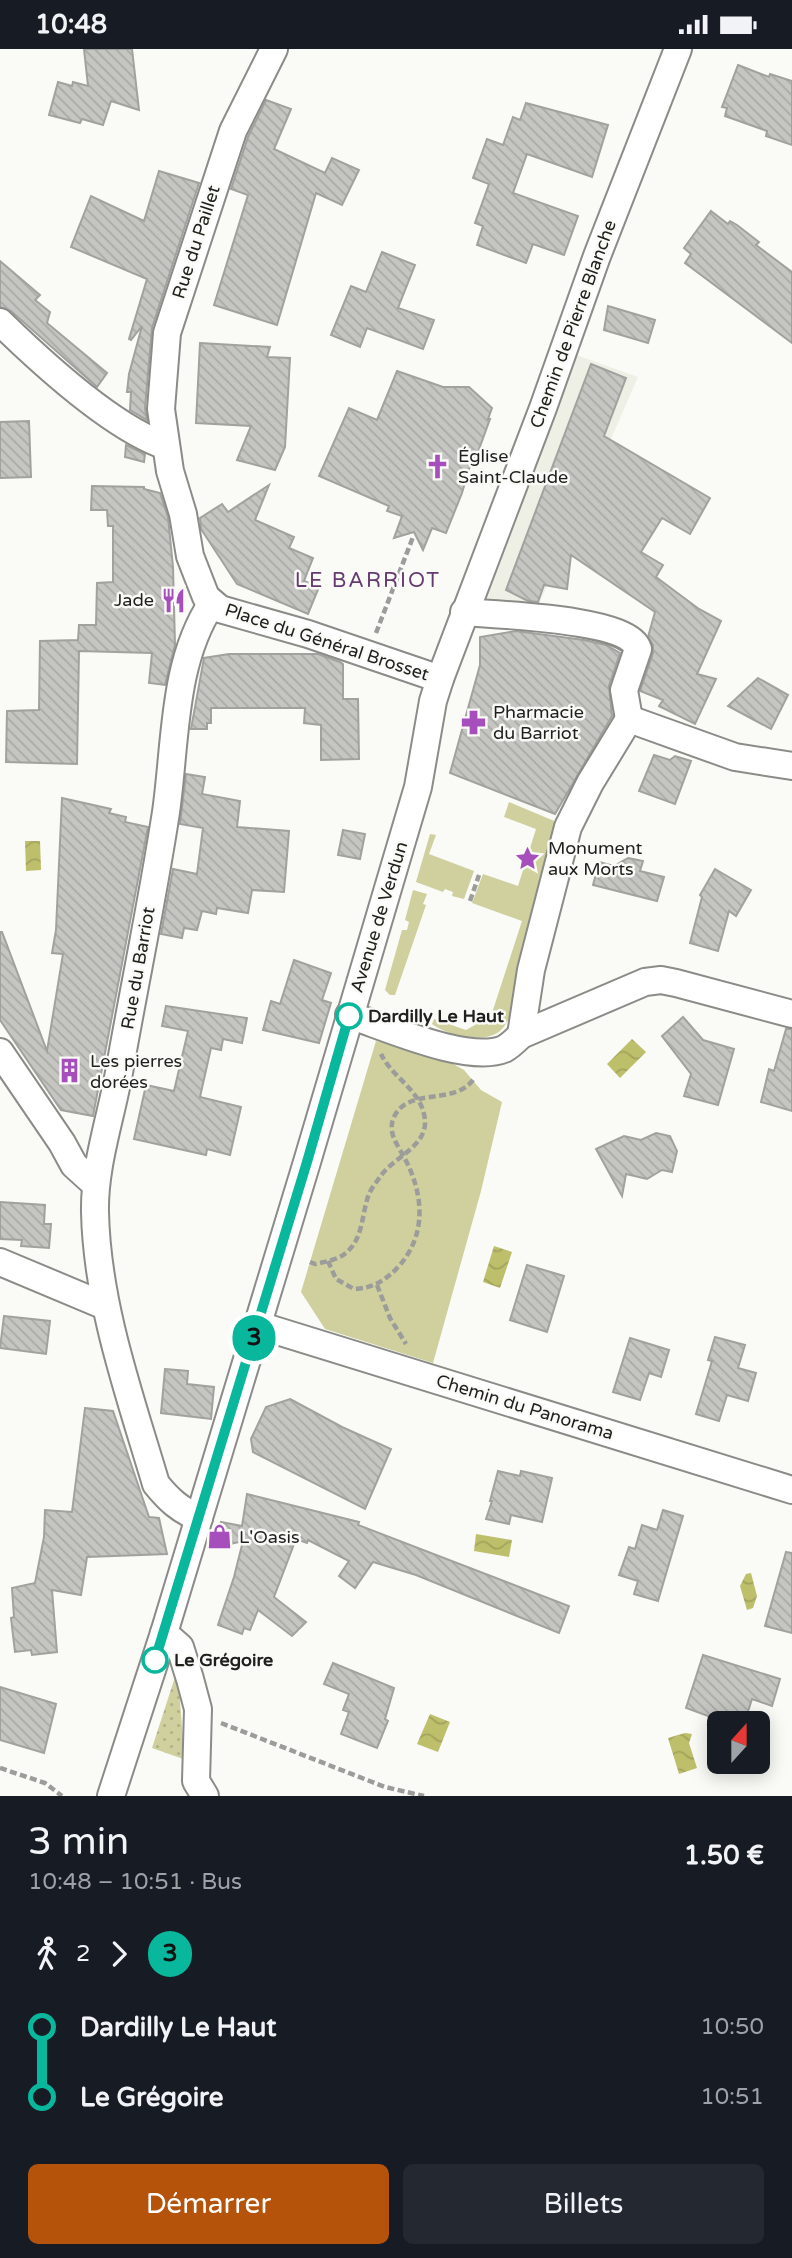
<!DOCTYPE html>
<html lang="fr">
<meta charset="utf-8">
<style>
body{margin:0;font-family:"Varela Round",sans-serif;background:#242831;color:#f1f3f6;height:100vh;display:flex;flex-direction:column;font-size:26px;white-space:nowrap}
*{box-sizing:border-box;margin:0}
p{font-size:23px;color:#9ea1a6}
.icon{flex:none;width:38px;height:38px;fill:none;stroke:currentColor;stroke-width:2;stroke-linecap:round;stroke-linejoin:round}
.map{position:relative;height:1747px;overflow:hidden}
.details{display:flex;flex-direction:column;background:#171b24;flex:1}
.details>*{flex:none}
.badge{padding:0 14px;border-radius:23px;font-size:24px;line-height:46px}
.needle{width:46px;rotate:21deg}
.buttons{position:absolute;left:707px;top:1662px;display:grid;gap:14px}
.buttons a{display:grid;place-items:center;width:63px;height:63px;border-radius:10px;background:#171b24;box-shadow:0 4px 18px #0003;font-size:35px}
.map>.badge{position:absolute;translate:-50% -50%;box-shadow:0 0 0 4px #fff}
.legs{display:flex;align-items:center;gap:10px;height:77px;padding:0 28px;font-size:23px}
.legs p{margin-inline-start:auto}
.summary{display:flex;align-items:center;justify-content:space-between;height:119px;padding:0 28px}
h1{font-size:38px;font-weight:600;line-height:52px}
.button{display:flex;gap:14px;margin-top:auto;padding:14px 28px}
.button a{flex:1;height:80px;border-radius:10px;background:#b45309;color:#fff;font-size:28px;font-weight:600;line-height:80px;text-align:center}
.button a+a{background:#242831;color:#f1f3f6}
ul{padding:0 28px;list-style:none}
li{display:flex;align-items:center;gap:24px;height:70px;font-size:26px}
li i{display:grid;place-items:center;width:10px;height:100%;margin:0 9px;background:currentColor}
li i::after{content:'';width:18px;height:18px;margin:-9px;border:5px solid;border-radius:50%;background:#171b24}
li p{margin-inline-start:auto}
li:first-child i{background:linear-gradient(#0000 50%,currentColor 0)}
li:last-child i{background:linear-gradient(currentColor 50%,#0000 0)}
.status{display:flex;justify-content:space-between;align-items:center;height:49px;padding:0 35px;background:#171b24;direction:ltr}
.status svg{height:19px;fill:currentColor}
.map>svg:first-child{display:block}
.built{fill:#eff0e5}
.green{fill:#cfd09e}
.garden{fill:url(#garden-dots)}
.water{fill:url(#water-waves)}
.building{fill:url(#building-back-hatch);stroke:#a1a19e;stroke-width:2}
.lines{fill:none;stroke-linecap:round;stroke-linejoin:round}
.minor-casing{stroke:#8b8b88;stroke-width:30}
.path{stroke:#9c9c9a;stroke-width:4.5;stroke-dasharray:7 3.5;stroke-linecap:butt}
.minor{stroke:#fff;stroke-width:26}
.line-1-casing{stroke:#fff;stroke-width:16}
.line-1{stroke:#08b79c;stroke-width:10}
.stop-1-dot{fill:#fff;stroke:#08b79c;stroke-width:3.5}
.labels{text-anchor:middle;stroke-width:5;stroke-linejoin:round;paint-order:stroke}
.street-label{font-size:18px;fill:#1f1f1d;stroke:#fafaf7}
.poi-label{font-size:18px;fill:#1f1f1d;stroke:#fafaf7;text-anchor:start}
.stop-label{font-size:18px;font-weight:bold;fill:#1f1f1d;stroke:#fafaf7;text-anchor:start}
.quarter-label{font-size:21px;letter-spacing:2px;fill:#653a71;stroke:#fafaf7}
</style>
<div class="status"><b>10:48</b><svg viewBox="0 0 49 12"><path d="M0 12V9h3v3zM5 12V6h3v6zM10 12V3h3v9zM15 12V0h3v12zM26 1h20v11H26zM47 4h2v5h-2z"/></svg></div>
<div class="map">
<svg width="792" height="1747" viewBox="0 0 792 1747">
<defs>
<pattern id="garden-dots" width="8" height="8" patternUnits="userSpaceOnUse" patternTransform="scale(1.75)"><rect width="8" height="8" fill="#cfd09e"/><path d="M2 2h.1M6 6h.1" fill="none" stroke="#b1b288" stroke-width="1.8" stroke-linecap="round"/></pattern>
<pattern id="water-waves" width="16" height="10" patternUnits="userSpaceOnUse" patternTransform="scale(1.75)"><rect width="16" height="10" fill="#bebf6b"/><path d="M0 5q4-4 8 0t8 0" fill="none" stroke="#a3a45c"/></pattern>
<pattern id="building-back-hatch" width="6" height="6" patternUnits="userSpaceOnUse" patternTransform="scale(1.75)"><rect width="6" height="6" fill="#c5c5c1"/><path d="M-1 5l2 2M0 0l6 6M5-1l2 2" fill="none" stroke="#a9a9a5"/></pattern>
</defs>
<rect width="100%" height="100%" fill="#fafaf7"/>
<!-- built -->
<path class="built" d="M571,304L638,328L536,562L479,552Z"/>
<!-- green -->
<g class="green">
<path d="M509,753L559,774C546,828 535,883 519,936C515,951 512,970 501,981C486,996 446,986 432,975L434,970L466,981L491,967L522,872L472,854L483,825L518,837L536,780L504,768Z"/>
<path d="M430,785L436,786L429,805L474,822L464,850L452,847L453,843L445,840L443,843L416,833Z"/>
<path d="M413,841L427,845L423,855L426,856L395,946H390L385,941L402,881H407L409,873L405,871Z"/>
<path d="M376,992L439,1007L464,1021L481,1041L502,1053L481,1142L433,1314L325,1280L301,1243Z"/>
</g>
<!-- garden -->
<path class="garden" d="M175,1628L178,1629L184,1702L189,1712L152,1699Z"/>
<!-- water -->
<g class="water">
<path d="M25,792H40L41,821L26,822Z"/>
<path d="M632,990L646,1003L620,1029L607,1015Z"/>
<path d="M494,1197L512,1203L500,1239L483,1233Z"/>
<path d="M476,1485L512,1491L509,1508L474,1502Z"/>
<path d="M751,1524L757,1547L753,1559L747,1561L740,1537L746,1525Z"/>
<path d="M430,1665L450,1673L438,1703L417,1695Z"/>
<path d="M685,1684L692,1685L689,1694L697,1719L679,1725L668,1689Z"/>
</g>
<!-- building -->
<g class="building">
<path d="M84,0H132L139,61L111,52L103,76L82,70L80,74L49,66L58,33L72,37L73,33L88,37Z"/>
<path d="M738,16L769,28L770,25L792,32V96L766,87L767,82L725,67L727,59L722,58Z"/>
<path d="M266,51L291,60L274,100L325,124L332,109L359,121L342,156L316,144L277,276L214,256L248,146L231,140L248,88Z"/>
<path d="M526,54L608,76L592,128L527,105L513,144L578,167L564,206L533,195L526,214L477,196L483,177L475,174L489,135L473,129L487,90L503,96L513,68L520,71Z"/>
<path d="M159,122L199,134L152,279L145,359L147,371L130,361L131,343H127L129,325L142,277L131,291L129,290L147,230L71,198L91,147L144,172Z"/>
<path d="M711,162L728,175L730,172L737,176L759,193L756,196L792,223V294L685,214L691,205L684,199Z"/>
<path d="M382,203L415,216L398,259L434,271L423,300L367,279L360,298L331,286L351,237L366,243Z"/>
<path d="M0,212L40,246L35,251L50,263L47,274L107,324L97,338L11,262L0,258Z"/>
<path d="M608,257L655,271L648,294L604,281Z"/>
<path d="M200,294L270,298L267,308L290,309L285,398L275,421L237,411L251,377L196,374Z"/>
<path d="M591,315L626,329L604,387L710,449L690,485L662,469L641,503L663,516L656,528L699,560L721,572L697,625L716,630L695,675L659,657L663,651L640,642L653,604V596L648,588L655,563L571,506L567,540L544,536L538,553L528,552L506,541Z"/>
<path d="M397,322L443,338H469L492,359L488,370H490L474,414L471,413L462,444L446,484L432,479L423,501L414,483L394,489L402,467L387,462L389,457L319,427L349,359L377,371Z"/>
<path d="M29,372L31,428L0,429V373Z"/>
<path d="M126,396L145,405L144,413L125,408Z"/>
<path d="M269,436L255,471L294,488L289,499L313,509L304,532L319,538L308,565L237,535L201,480L200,469L222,455L228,463Z"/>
<path d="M92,437L144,438V440L160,444L168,468L173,518L175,596L165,636L149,634L152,604L79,602L77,715L6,713L7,662L39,661L40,592L78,591L79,576H96L97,534L113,533V477H108L107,461H91Z"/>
<path d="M516,582L584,591L606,596L620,604L609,637L612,667L555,765L450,724L480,616V588Z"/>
<path d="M229,605H318L340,613L343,615V650H358L359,710L321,711V676L304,674L305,659H211V674H207V680H191L204,609Z"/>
<path d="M758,629L788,646L771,680L728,657Z"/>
<path d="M654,706L670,711L675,707L691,712L675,755L639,742Z"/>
<path d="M186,725L205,728L202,745L240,752L237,778L289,782L284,843L252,841L248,864L217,859L216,865L202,862L197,881L184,879L182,889L161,885L173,820L197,825L203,779L180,775Z"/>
<path d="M62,749L111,760L109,764L126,768L125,773L148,778L93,1067L61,1061L0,971V883H2L47,1002L63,905L52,904L56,881Z"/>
<path d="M343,781L365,785L360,810L338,806Z"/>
<path d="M628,809L643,812L640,822L664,828L657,852L593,836L599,813L614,817Z"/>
<path d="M715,820L751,841L736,867L729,862L718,902L690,894L702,848L700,846Z"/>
<path d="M294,911L331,924L322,951L331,954L319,994L263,981L271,952L280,955Z"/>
<path d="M166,957L247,969L242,994L223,990L221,1001L211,999L200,1048L241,1058L230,1106L207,1100L206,1106L134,1090L146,1036L174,1042L188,982L162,977Z"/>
<path d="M683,968L703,991L734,1000L718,1056L684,1047L691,1025L662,987Z"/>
<path d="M786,980H792V1062L761,1053L769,1020L774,1022Z"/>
<path d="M656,1084L670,1087L677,1102L672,1123L662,1121L647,1130L626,1125L622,1147L596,1100L624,1087L641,1091Z"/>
<path d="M0,1153L45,1156L44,1175H51L49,1199L21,1197L22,1191L0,1190Z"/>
<path d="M527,1216L564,1227L547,1283L510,1271Z"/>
<path d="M4,1267L50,1272L46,1305L0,1299Z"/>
<path d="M715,1288L745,1296L738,1319L756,1324L748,1352L727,1346L719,1372L696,1365L712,1312L708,1311Z"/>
<path d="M630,1289L669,1301L661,1328L649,1324L640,1351L613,1343Z"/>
<path d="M165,1320L188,1322L187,1335L214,1338L211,1370L161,1364Z"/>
<path d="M290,1350L342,1378L391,1400L365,1460L253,1403L251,1390L266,1358Z"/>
<path d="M85,1359L113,1362L149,1468L159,1469L167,1505L87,1508L81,1546L52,1541L57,1603L32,1606L31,1601L15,1603L11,1569L14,1568L12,1539L35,1534L44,1488L45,1461L72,1463Z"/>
<path d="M498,1422L520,1427L521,1422L552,1429L542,1473L511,1466L509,1475L486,1470L492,1452H490Z"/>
<path d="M247,1445L359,1473L358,1476L569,1557L559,1584L416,1526L373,1513L355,1539L339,1527L349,1512L308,1491L307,1494L296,1490L274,1548L306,1573L292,1587L258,1561L250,1581L244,1579L242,1585L218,1576L234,1528L243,1492L218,1498L221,1473L242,1477Z"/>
<path d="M663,1461L683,1467L658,1552L634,1545L638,1532L619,1526L629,1498L635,1500L642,1476L657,1481Z"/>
<path d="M786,1503L792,1504V1584L765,1577Z"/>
<path d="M703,1606L780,1630L772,1657L752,1650L744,1675H708L711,1668L686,1659Z"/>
<path d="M333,1614L394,1639L385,1670L388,1672L377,1699L341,1685L349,1663L343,1661L349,1645L324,1635Z"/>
<path d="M0,1638L56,1655L44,1704L0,1691Z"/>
</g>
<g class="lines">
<defs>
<g id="minor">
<path d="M274,0L233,82L167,284L161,360L170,422L183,465L190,507L206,548L220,560L308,585L440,630"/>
<path d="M0,273C41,313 112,379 166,397"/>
<path d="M464,563C496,566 628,569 638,600L624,641L629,670"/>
<path d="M629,670L735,708L792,717"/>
<path d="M349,966C386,978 468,1015 504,1000C510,997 516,991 521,986L645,933L661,931L676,934L792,965"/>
<path d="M521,986L531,921L568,778L590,734L629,670"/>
<path d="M0,1003L62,1094L74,1116L95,1135"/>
<path d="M0,1213L105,1257"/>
<path d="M258,1276L792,1441"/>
<path d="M199,1469C180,1461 169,1451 156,1435C130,1347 97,1256 95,1163C94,1115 112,1066 120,1018C135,933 153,848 166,763C176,694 172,614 212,554"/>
<path d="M164,1584L180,1598L190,1630L198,1660L196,1732L205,1747"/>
<path d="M111,1747L164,1584L307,1113L418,738L433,652L440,630L543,359L597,207L678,0"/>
</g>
</defs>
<!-- minor casing -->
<use href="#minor" class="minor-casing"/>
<!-- path -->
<g class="path">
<path d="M376,584L413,488"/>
<path d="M470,852L479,826"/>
<path d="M328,1212L336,1230L354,1240C374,1239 386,1231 399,1217C428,1184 423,1143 404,1108C397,1095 387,1083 394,1068C408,1037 457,1058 475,1028"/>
<path d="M310,1213L315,1215C327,1212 340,1211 349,1201C362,1188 362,1168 367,1151C369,1142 375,1135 380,1128C393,1108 427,1098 425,1071C422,1041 393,1030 381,1005"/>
<path d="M377,1236L390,1269L406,1295"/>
<path d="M221,1674L385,1738L424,1747"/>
<path d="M0,1719L45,1734L62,1747"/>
</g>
<!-- minor -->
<use href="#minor" class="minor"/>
</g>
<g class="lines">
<defs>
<path id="line-1" d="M155,1611L307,1113L349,967"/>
</defs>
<!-- line-1 casing -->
<use href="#line-1" class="line-1-casing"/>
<!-- line-1 -->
<use href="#line-1" class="line-1"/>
</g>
<!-- icons -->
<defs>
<symbol id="church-bare" viewBox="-9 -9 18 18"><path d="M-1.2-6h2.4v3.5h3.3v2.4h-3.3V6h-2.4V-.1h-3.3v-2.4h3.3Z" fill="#a64fbc" stroke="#fafaf7" stroke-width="2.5" paint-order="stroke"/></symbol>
<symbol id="restaurant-bare" viewBox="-9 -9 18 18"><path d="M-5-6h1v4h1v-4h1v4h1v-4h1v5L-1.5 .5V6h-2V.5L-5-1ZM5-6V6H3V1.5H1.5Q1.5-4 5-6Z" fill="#a64fbc" stroke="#fafaf7" stroke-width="2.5" paint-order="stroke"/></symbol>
<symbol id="pharmacy-bare" viewBox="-9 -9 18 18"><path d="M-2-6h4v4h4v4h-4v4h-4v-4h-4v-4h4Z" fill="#a64fbc" stroke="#fafaf7" stroke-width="2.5" paint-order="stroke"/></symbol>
<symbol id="sight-bare" viewBox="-9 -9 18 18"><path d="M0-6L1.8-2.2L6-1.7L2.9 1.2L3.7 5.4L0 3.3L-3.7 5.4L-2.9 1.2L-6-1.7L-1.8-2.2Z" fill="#a64fbc" stroke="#fafaf7" stroke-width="2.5" paint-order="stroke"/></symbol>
<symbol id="building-bare" viewBox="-9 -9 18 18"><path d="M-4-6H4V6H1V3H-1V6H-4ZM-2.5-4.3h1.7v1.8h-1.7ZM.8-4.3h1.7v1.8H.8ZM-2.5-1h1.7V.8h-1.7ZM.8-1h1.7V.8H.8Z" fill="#a64fbc" stroke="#fafaf7" stroke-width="2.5" paint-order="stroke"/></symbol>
<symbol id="shop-bare" viewBox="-9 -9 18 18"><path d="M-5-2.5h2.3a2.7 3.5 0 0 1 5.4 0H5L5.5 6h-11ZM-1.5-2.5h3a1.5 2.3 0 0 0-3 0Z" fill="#a64fbc" stroke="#fafaf7" stroke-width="2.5" paint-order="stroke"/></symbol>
</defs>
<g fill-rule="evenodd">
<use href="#church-bare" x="420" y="400" width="35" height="35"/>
<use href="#restaurant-bare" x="156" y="534" width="35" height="35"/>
<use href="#pharmacy-bare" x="456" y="656" width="35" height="35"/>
<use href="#sight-bare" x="510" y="792" width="35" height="35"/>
<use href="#building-bare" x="52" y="1004" width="35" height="35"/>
<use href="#shop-bare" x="202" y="1470" width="35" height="35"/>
</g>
<!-- markers -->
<g class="stop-1-dot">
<circle cx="349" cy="967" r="12"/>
<circle cx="155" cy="1611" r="12"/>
</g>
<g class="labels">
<!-- street labels -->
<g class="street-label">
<text transform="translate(196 193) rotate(-72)" y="6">Rue du Paillet</text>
<text transform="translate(573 275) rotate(-70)" y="6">Chemin de Pierre Blanche</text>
<text transform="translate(327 593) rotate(18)" y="6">Place du Général Brosset</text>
<text transform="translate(379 868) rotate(-73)" y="6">Avenue de Verdun</text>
<text transform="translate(138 919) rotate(-80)" y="6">Rue du Barriot</text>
<text transform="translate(525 1358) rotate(17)" y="6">Chemin du Panorama</text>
</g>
<!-- poi labels -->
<g class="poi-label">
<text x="458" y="413">Église<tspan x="458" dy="21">Saint-Claude</tspan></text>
<text x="154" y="557" text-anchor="end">Jade</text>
<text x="493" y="669">Pharmacie<tspan x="493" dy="21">du Barriot</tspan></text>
<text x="548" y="805">Monument<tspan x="548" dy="21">aux Morts</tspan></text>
<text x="90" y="1018">Les pierres<tspan x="90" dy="21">dorées</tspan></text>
<text x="239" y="1494">L'Oasis</text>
</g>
<!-- stop labels -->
<g class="stop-label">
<text x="368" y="973">Dardilly Le Haut</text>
<text x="174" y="1617">Le Grégoire</text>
</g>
<!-- quarter labels -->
<g class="quarter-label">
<text x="368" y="538">LE BARRIOT</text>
</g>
</g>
</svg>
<div class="buttons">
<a><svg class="needle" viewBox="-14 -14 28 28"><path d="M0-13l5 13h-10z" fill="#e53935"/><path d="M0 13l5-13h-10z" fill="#9ea1a6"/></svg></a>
</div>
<b class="badge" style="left:254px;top:1289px;background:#08b79c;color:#111">3</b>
</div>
<section class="details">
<div class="summary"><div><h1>3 min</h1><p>10:48 – 10:51 · Bus</p></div><b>1.50 €</b></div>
<div class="legs"><svg class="icon" aria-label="walk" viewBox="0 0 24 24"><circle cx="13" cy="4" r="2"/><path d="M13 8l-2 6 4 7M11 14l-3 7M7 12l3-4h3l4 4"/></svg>2<svg class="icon" aria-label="forward" viewBox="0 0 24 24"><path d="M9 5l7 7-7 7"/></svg><b class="badge" style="background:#08b79c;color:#111">3</b></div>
<ul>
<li><i style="color:#08b79c"></i><b>Dardilly Le Haut</b><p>10:50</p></li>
<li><i style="color:#08b79c"></i><b>Le Grégoire</b><p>10:51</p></li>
</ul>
<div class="button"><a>Démarrer</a><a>Billets</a></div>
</section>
